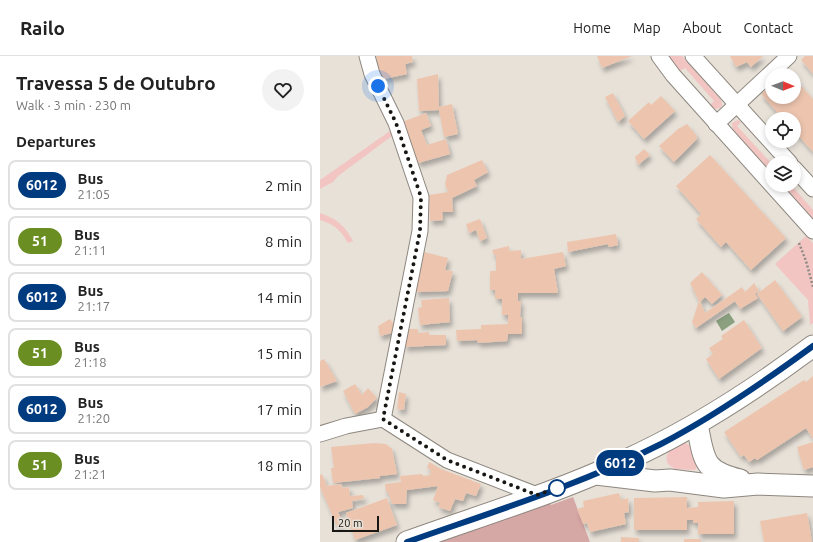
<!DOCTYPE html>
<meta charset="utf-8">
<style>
body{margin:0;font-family:Ubuntu,sans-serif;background:#f2f2f2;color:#222;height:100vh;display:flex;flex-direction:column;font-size:15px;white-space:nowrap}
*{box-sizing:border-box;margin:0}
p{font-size:13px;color:#767676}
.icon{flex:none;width:22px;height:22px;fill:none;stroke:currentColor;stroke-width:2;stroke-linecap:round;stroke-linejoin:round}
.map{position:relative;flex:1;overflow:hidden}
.side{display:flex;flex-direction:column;background:#fff;width:320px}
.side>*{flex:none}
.badge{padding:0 8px;border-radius:13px;font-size:14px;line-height:26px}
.needle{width:26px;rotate:91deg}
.controls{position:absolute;left:445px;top:12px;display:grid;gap:8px}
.controls a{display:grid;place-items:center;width:36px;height:36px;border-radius:50%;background:#fff;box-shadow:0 2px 6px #0003;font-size:20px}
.scale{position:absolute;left:12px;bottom:10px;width:47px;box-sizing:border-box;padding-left:4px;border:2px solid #191714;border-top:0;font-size:11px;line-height:14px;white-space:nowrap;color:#191714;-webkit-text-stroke:3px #e7e1d8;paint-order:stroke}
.you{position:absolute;width:20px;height:20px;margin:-10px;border:3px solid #fff;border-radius:50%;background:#1a73e8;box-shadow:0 0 0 6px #1a73e833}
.map>.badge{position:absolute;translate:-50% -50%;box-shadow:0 0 0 2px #fff}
h2{padding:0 16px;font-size:15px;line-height:36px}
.round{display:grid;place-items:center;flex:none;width:42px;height:42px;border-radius:21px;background:#f2f2f2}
.summary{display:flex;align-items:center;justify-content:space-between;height:68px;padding:0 16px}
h1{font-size:19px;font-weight:600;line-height:30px}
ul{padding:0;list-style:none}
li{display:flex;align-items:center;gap:12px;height:50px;margin:0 8px 6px;padding:0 8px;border:2px solid #e0e0e0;border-radius:8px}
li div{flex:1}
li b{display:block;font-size:15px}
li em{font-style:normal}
li .badge{min-width:44px;font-weight:700;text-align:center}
header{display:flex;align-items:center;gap:24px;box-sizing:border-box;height:56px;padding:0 20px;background:#fff;border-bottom:1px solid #e0e0e0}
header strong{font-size:19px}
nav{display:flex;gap:22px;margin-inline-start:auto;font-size:14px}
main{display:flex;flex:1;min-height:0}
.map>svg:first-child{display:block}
.green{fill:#f3c5c2}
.forest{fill:#d5a7a5}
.water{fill:#8aa07e}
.building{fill:#edc5af;filter:url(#shadow)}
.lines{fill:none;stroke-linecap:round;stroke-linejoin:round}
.street-casing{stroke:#8d877f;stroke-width:17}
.secondary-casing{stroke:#8d877f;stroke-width:23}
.path{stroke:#8e8a84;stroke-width:2.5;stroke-dasharray:2 2;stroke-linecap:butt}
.street{stroke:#fff;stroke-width:15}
.secondary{stroke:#fff;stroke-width:21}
.line-casing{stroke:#fff;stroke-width:9}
.line{stroke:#003b80;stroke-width:6}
.walk{stroke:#191714;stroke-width:4;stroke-dasharray:0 7.2}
.stop-dot{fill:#fff;stroke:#003b80;stroke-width:2}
</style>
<header>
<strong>Railo</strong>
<nav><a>Home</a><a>Map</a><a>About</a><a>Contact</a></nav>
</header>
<main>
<section class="side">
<div class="summary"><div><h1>Travessa 5 de Outubro</h1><p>Walk · 3 min · 230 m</p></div><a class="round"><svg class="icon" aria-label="heart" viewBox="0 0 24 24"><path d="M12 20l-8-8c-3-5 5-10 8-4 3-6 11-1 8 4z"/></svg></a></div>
<h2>Departures</h2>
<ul>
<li><span class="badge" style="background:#003b80;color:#fff">6012</span><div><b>Bus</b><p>21:05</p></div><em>2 min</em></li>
<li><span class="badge" style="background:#6b8e23;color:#fff">51</span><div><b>Bus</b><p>21:11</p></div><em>8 min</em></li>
<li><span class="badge" style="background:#003b80;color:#fff">6012</span><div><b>Bus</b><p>21:17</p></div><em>14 min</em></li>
<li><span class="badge" style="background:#6b8e23;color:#fff">51</span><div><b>Bus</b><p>21:18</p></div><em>15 min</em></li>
<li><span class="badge" style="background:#003b80;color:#fff">6012</span><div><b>Bus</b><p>21:20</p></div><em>17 min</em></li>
<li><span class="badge" style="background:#6b8e23;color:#fff">51</span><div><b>Bus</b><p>21:21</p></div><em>18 min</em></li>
</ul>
</section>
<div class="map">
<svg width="493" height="486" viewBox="0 0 493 486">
<defs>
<filter id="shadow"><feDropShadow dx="2.5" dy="4.5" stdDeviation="2" flood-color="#0004"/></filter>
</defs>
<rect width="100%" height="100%" fill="#e7e1d8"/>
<!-- green -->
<g class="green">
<path d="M348,0H362L401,44L402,49L400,52L395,53L390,49L394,45L365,12L360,15Z"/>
<path d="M418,64L421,66L417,70L452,108V117L413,74L412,67Z"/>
<path d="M70,75L72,80L18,120L13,126L0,133V124Z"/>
<path d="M463,129H471L493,154V163Z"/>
<path d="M0,157C16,162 25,170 33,185L28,187C20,173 15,169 0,164Z"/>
<path d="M486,180L493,187V267L490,269L488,244L455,208Z"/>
<path d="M363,386L371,390L372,399L377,411L375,414L355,413L348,408C343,395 354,392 363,386Z"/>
</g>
<!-- forest -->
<path class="forest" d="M253,441L270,486H114L229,445L231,449Z"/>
<!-- water -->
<path class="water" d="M409,257L415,266L402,275L396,265Z"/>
<!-- building -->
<g class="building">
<path d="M56,0H92L93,6L85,8L87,18L64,23L59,14Z"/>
<path d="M277,0H312L282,12Z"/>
<path d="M410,0H443L431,11L427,6L416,11Z"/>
<path d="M485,0H493V18L481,4Z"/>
<path d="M118,18L119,51L132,48L138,78L124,81L119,54L99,55L97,23Z"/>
<path d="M474,22L493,43V96L474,75V63H463L441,38L452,29V41H474Z"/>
<path d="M293,37L305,60L298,66L285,41Z"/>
<path d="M341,40L355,55L324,83L308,65L329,46L331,49Z"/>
<path d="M106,57L111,70L101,74L107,89L126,83L130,98L98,107L82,66Z"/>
<path d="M367,68L377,80L376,82L377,83L354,106L339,90L358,73Z"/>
<path d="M324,93L330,99L318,109L315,101Z"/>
<path d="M390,99L466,182L431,214L406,186L401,191L376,163L381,158L356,130Z"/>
<path d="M162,104L168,116L154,124L157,130L132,142L133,156H122L123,164L110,165L109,139L128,136L125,128L127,119Z"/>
<path d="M160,163L167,182L160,185L156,174L149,177L146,168Z"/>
<path d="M296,178L298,189L289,191L288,188L248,196L247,186Z"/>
<path d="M189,190V195L201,194V203L243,196L246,210L234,213L238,237H198V245H201L200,261H202V278H188L187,285L158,287L157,284L137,285L136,274L161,273V269L188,268V259H182V243H175V234H170V215H176V199H174L172,194Z"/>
<path d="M104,196L128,202L125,214L133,215L128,235L95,236Z"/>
<path d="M382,216L402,239L392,248L385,241L380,246L385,257L422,231L425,236L434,227L439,235L435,238L438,242L420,253L415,245L376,272L372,266L379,245L370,227Z"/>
<path d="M455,224L482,261L463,275L437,238Z"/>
<path d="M129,242L130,266L100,269L98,252L102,251L101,244Z"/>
<path d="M70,263L74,269L72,277L60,280L58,270Z"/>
<path d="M424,264L442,292L399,323L386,303L393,298L389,292L403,283L401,280Z"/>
<path d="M88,273H98V277L109,276V279H126V289L84,291Z"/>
<path d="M4,303L17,325L0,331V305Z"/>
<path d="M493,320V383L486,372L437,404L435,402L429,406L424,399L421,401L404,376L484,324L486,326Z"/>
<path d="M35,328L42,339L48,332L57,342L48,351L35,358L23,335Z"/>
<path d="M79,336L86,338L84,354L77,353Z"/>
<path d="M493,386V411L484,414L477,391Z"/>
<path d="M54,387L66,388L72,393L77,418L60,420V422L13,427L11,412H14L11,391Z"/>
<path d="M109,406L121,413L161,428L156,440L146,437L143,445L135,443L130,455L118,451L120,447L113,444L118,430L87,434L86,448H72L68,436H66L65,428L81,426L80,420L102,418L103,420L110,419L111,414L107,412Z"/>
<path d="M2,418L7,430L21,428L23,432L29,431L30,440L43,439L44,443L32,445L33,452L18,456L23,467L17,470L0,431V419Z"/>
<path d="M299,437L301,444L308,442L309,456L304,457L306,468L270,476L267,467L263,468L257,453L264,451L263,445Z"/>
<path d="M367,441V452L378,451V446L414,445V478H378V467H373V464H367V474H314V442Z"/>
<path d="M67,442L77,469L35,484L26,457Z"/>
<path d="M487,457L492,486H444L440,465Z"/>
<path d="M301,481L319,482V486H301Z"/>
<rect x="364" y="483" width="17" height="3"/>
</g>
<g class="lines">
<defs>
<g id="street">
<path d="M47,0L52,18L76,67L101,141L100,175L63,363"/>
<path d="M339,0L353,19L493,175"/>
<path d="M373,0L470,107"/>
<path d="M396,68L469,0"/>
<path d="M474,112L493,133"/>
<path d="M63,363L127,404L217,439"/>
<path d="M0,378L26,370L63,363"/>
</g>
<g id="secondary">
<path d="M377,368C384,403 382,415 420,424"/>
<path d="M276,418L335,425L350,424L404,431L438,428L493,430"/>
<path d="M87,486C159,460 233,438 302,406C371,375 433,335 493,290"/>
</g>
</defs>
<!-- street casing -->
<use href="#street" class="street-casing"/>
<!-- secondary casing -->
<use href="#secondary" class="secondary-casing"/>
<!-- path -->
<path class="path" d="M479,187L486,205L493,231"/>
<!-- street -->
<use href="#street" class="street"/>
<!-- secondary -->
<use href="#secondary" class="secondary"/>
</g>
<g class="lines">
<defs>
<path id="line" d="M87,486C172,456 260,429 341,388C395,360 444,326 493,290"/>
</defs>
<!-- line casing -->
<use href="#line" class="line-casing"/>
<!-- line -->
<use href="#line" class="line"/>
<!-- walk -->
<path class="walk" d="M58,30L76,67L101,141L100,175L63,363L127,404L217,439L239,431L237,432"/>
</g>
<!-- markers -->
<circle class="stop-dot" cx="237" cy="432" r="8"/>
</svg>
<div class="controls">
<a><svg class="needle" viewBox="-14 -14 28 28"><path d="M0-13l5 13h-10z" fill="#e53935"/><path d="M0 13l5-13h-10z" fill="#767676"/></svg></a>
<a><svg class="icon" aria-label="locate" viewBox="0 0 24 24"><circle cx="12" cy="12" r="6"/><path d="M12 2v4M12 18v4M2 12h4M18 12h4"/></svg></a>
<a><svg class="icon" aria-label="layers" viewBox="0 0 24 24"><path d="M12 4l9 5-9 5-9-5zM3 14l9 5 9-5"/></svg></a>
</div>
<div class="scale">20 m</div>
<div class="you" style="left:58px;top:30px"></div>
<b class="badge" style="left:300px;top:407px;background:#003b80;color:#fff">6012</b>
</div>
</main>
